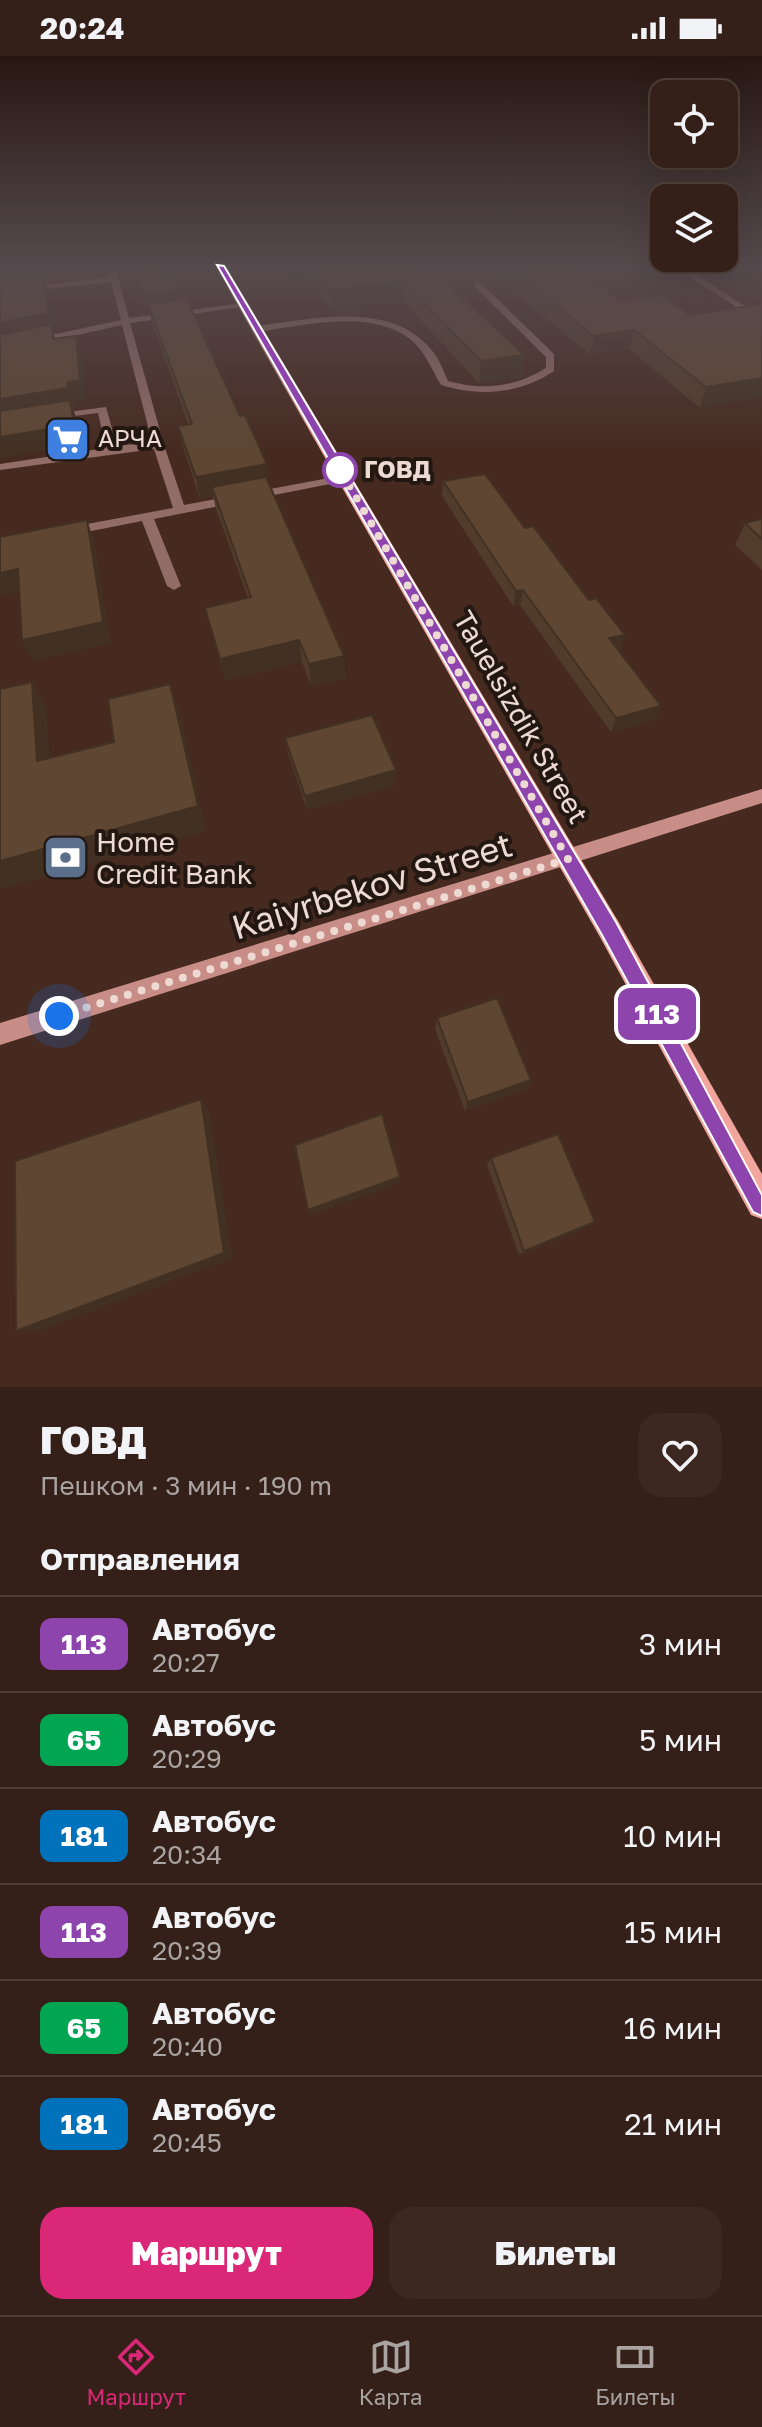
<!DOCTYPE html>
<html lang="ru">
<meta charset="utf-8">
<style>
body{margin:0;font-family:"Golos Text",sans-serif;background:#3c2821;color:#f1f3f6;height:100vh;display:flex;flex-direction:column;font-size:30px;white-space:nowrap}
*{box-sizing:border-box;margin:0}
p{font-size:26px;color:#a9a3a2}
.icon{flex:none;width:44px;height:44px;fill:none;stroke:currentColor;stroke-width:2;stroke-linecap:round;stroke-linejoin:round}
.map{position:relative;height:1331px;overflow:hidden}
.details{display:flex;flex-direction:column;background:#342018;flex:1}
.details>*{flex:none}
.badge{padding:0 16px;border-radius:12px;font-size:28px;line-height:52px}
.fabs{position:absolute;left:650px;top:24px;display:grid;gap:16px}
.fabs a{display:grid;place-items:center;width:88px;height:88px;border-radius:16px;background:#342018;box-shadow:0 8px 32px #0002,0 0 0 2px #4e3e37;font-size:40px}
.you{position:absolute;width:40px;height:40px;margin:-20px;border:6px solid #fff;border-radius:50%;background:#1a73e8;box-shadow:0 0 0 12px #1a73e833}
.map>.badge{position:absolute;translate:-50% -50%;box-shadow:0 0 0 4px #fff}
h2{padding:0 40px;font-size:30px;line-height:72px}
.round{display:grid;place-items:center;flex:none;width:84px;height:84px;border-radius:24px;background:#3c2821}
.head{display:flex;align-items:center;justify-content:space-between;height:136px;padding:0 40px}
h1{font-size:38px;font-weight:800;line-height:60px}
.cta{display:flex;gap:16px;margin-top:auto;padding:16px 40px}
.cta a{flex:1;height:92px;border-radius:24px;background:#db2777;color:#fff;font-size:32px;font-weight:800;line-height:92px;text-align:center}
.cta a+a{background:#3c2821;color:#f1f3f6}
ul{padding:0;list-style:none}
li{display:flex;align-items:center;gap:24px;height:96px;padding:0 40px;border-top:2px solid #4e3e37}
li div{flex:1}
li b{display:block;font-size:30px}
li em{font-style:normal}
li .badge{min-width:88px;font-weight:700;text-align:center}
.status{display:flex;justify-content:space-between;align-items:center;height:56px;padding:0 40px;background:#342018;direction:ltr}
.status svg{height:22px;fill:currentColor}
.dock{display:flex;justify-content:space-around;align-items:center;height:112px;border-top:2px solid #4e3e37;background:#342018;font-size:22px;color:#a9a3a2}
.dock a{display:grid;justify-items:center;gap:4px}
.dock .active{color:#db2777}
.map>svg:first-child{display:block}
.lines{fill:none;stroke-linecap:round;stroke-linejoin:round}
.service{fill:#926d68;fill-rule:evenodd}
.secondary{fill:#c88d86;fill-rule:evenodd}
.primary{fill:#f1a59d;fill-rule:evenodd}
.wall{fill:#513c2b}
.shaded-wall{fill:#423123}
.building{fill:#5e4632;stroke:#423123;stroke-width:2}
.line{fill:#8e44ad;stroke:#fff;stroke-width:2}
.walk{stroke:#eddad3;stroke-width:8;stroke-dasharray:0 14.4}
.stop-dot{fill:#fff;stroke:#8e44ad;stroke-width:4}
.labels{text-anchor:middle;stroke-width:8;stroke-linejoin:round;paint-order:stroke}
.far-poi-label{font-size:24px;fill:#eddad3;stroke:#231712;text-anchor:start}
.far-stop-label{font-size:24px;font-weight:bold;fill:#eddad3;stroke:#231712;text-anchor:start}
.street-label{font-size:28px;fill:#eddad3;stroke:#231712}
.poi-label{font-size:28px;fill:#eddad3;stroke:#231712;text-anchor:start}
.near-street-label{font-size:34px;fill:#eddad3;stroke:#231712}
</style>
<div class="status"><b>20:24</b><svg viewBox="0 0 49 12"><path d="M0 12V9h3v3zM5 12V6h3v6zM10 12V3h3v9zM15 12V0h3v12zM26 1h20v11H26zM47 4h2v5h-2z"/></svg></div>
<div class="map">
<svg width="762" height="1331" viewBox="0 0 762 1331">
<rect width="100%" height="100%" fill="#462a20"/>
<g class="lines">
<!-- service -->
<g class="service">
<path d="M107,210H115L129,262L244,247L248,250L130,267L164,389L184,449L345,419L351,422L345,425L154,463L181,530L174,534L167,530L142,465L71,479L65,475L71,471L173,452L154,393L0,414V408L106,392L98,357L49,363V359L53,358L106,351L117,390L152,386L122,269L0,296V290L121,264L111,226L0,238V234L110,221Z"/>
<path d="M673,210H683L745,250L738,252Z"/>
<path d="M475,227H481L554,298V315C519,338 481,341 441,329C431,312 425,295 410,283C369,252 303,270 257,276L253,273L257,270C314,263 393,243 434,297C440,305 444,316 448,325C483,335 516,331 546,312V301L475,231Z"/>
</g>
<!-- secondary -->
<path class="secondary" d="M762,733V747L0,989V967Z"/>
<!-- primary -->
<path class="primary" d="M215,210H225L618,865L762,1118V1163L751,1159L600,881Z"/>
</g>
<!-- wall -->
<g class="wall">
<path d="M130,210H170L180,233L182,243L270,430L346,622L311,630L302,606L225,624L205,552L248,542L216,453L213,440L200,443L183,391L178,370L188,368L152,267L150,256H148Z"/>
<path d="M277,210H429L524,299L521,321L479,327L403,245L332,255L309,223L288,225Z"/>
<path d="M484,210H574L621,245L690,259L762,248V341L700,352L629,293L590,299Z"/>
<path d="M443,425L525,472L589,544L625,579L620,594H618L655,664L611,676L520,549L513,550L442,440Z"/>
<path d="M762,463V514L735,489L745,467Z"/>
<path d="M285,682L396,729L307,754L288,697Z"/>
<path d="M437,962L531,1024L526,1033L465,1055L435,973Z"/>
<path d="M491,1102L587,1171L519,1199L487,1109Z"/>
</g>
<!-- shaded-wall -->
<g class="shaded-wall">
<path d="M25,210H46L47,225L45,226L49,236L55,275L53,276L57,287H0V213Z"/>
<path d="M287,210H308L309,223L288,225Z"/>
<path d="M403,225V245L332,255L331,234Z"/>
<path d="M180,233L184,252L148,248L150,256H148L144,238Z"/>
<path d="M634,274L629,293L590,299L594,280Z"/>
<path d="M76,280L82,298L86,344L74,345L75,352H73L77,364L81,389L0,402V343L68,326Z"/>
<path d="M524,299L521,321L479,327L481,305Z"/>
<path d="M762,322V341L700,352L706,331Z"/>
<path d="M267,408L270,430L212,431L213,440L200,443L196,421Z"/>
<path d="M87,464L94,485L111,587L33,605L22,584Z"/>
<path d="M18,513L28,534L0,540V517Z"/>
<path d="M523,534L520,549L513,550L516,535Z"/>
<path d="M625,579L620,594L604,597L609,582Z"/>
<path d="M299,584L302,606L225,624L220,603Z"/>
<path d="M344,600L346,622L311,630L309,608Z"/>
<path d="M32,626L46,652L52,731L37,705Z"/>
<path d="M170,628L179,654L206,775L0,833V805Z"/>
<path d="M661,650L655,664L611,676L616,662Z"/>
<path d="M396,714V729L307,754L305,740Z"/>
<path d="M531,1024L526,1033L465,1055L468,1046Z"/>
<path d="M201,1043L209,1055L232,1202L36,1276L16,1275Z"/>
<path d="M400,1121L399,1127L311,1159L308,1154Z"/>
<path d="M595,1166L587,1171L519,1199L524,1195Z"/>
</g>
<!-- building -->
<g class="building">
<path d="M0,210H25L0,213Z"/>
<path d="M133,210H170L180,233L144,238Z"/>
<path d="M313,210H429L524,299L481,305L403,225L331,234Z"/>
<path d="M508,210H574L621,245L661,239L690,259L762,248V322L706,331L634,274L594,280Z"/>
<path d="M43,219L49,257L0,267V223Z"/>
<path d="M185,243L189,248L240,360L245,359L267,408L196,421L178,370L192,368L148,248Z"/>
<path d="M51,268L53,283L76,280L80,325L68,326V332L0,343V279Z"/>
<path d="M70,344L74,369L0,381V355Z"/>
<path d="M485,418L525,472L533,470L589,544L596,542L625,579L609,582L661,650L616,662L523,534L516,535L443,425Z"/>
<path d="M266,421L344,600L309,608L299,584L220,603L205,552L251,541L212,431Z"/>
<path d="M762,463V483L745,467Z"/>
<path d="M87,464L103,566L22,584L18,513L0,517V481Z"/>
<path d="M32,626L37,705L114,686L108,643L170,628L198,750L0,805V633Z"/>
<path d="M372,659L396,714L305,740L285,682Z"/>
<path d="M497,942L531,1024L468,1046L437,962Z"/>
<path d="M201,1043L224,1197L16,1275L15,1105Z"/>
<path d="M382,1058L400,1121L308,1154L295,1089Z"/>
<path d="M558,1078L595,1166L524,1195L491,1102Z"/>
</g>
<!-- sky -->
<linearGradient id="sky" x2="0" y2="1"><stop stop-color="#261712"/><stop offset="0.53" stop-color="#574a4e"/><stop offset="1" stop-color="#574a4e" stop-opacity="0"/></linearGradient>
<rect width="762" height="397" fill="url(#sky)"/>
<!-- line -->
<path class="line" d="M217,209L224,210L616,866L762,1139V1160L753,1156L602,879Z"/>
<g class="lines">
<!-- walk -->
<path class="walk" d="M59,960L568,803L340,414"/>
</g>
<!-- icons -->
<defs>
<symbol id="supermarket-square" viewBox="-11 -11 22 22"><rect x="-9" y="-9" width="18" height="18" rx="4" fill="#3f7fe0" stroke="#231712"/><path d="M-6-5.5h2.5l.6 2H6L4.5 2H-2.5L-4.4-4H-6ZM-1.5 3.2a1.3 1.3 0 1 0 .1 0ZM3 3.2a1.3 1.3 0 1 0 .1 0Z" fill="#fff"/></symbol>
<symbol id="bank-square" viewBox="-11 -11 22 22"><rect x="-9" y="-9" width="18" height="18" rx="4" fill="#5c6f8a" stroke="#231712"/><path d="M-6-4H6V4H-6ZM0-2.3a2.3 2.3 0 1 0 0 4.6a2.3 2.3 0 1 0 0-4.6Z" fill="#fff"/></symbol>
</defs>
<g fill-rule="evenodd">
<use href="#supermarket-square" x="42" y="358" width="51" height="51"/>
<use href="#bank-square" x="40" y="776" width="51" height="51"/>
</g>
<!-- markers -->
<circle class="stop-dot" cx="340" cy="414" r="16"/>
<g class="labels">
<!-- far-poi labels -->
<g class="far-poi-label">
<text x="98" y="391">АРЧА</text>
</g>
<!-- far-stop labels -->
<g class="far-stop-label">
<text x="364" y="422">ГОВД</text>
</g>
<!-- street labels -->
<g class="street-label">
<text transform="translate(521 661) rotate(60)" y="10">Tauelsіzdіk Street</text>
</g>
<!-- poi labels -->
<g class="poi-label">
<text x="96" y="796">Home<tspan x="96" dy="32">Credit Bank</tspan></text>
</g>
<!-- near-street labels -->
<g class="near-street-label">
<text transform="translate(372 830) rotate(-17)" y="12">Kaiyrbekov Street</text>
</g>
</g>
</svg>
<div class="fabs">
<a><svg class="icon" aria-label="locate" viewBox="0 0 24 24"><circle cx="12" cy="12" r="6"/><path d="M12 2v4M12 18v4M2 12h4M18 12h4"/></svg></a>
<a><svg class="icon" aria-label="layers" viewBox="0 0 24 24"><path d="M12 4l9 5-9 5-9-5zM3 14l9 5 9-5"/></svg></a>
</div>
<div class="you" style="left:59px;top:960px"></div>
<b class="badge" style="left:657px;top:958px;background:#8e44ad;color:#fff">113</b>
</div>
<section class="details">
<div class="head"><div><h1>ГОВД</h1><p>Пешком · 3 мин · 190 m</p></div><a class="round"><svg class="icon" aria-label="heart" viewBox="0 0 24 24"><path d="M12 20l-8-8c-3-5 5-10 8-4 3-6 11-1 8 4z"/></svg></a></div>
<h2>Отправления</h2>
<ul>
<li><span class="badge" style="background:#8e44ad;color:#fff">113</span><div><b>Автобус</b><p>20:27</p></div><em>3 мин</em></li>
<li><span class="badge" style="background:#00a651;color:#fff">65</span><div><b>Автобус</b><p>20:29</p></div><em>5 мин</em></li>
<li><span class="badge" style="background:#0072bc;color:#fff">181</span><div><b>Автобус</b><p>20:34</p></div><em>10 мин</em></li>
<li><span class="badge" style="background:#8e44ad;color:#fff">113</span><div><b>Автобус</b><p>20:39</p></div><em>15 мин</em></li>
<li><span class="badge" style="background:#00a651;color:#fff">65</span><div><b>Автобус</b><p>20:40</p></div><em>16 мин</em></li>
<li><span class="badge" style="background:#0072bc;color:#fff">181</span><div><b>Автобус</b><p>20:45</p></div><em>21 мин</em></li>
</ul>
<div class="cta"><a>Маршрут</a><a>Билеты</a></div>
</section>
<nav class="dock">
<a class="active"><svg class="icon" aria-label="directions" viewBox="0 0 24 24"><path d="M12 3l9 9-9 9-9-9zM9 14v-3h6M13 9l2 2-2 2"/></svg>Маршрут</a>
<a><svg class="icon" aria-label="map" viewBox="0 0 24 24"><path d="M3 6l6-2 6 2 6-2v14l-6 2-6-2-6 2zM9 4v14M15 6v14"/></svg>Карта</a>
<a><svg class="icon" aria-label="tickets" viewBox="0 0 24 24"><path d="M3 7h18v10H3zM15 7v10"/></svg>Билеты</a>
</nav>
